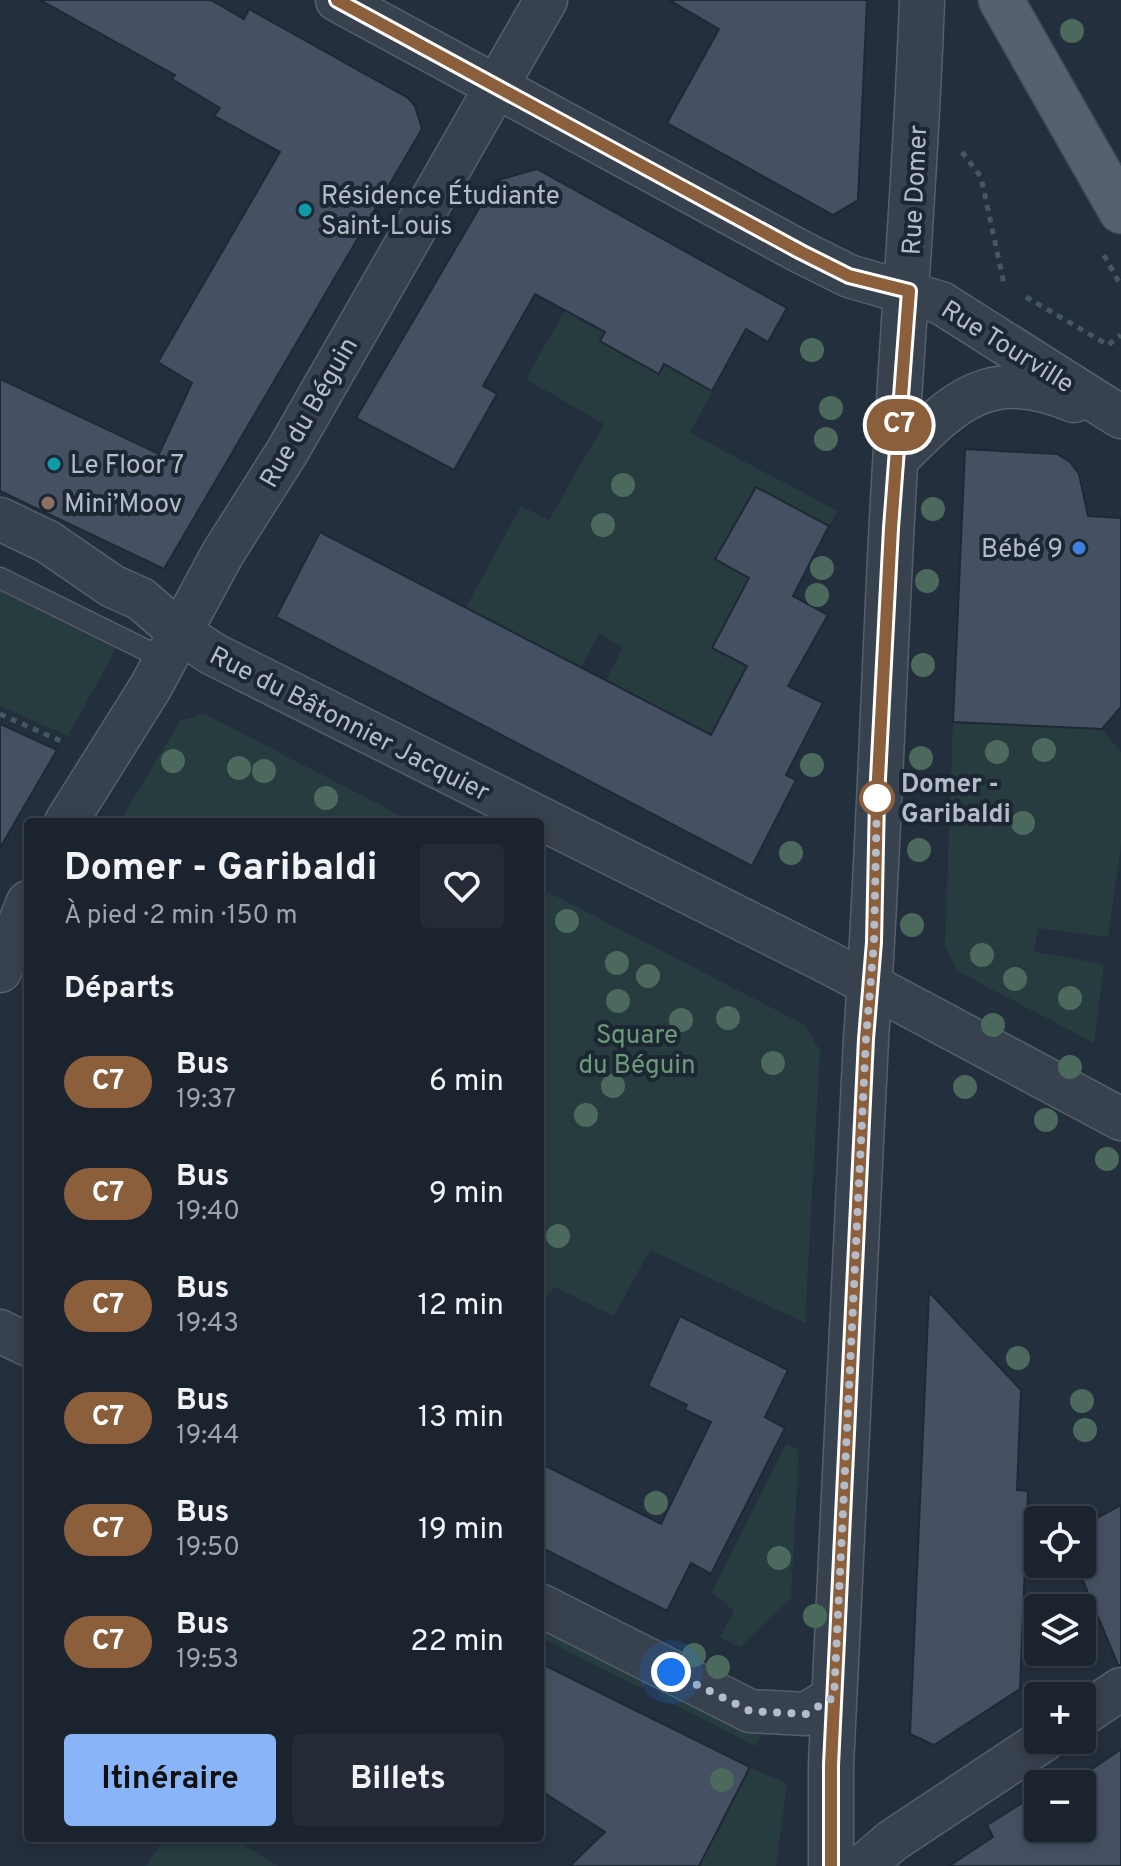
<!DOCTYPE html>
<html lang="fr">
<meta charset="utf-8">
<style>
body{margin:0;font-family:Overpass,sans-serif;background:#242b36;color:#f1f3f6;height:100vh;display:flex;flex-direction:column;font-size:30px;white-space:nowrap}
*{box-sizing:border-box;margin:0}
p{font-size:26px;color:#a0a4aa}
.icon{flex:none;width:44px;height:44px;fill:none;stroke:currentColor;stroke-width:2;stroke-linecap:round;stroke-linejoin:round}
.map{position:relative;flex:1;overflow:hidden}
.sheet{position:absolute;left:24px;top:818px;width:520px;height:1024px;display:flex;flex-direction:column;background:#1b232e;border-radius:8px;box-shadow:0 4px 12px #0003,0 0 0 2px #39404a}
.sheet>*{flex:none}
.badge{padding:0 16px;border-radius:26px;font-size:28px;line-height:52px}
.buttons{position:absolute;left:1024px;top:1506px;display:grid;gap:16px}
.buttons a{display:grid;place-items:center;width:72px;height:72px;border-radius:8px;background:#1b232e;box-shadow:0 4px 12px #0003,0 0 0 2px #39404a;font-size:40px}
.you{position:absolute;width:40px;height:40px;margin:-20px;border:6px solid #fff;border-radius:50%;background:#1a73e8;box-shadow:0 0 0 12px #1a73e833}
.map>.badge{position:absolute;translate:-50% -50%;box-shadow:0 0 0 4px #fff}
h2{padding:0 40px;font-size:30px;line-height:72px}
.round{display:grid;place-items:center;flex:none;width:84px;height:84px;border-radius:8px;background:#242b36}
.summary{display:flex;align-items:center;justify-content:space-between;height:136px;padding:0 40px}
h1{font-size:38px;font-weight:700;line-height:60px}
.primary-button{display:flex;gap:16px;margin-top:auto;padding:16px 40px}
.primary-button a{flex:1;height:92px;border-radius:8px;background:#8ab4f8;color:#111;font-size:32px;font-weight:700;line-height:92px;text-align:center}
.primary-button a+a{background:#242b36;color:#f1f3f6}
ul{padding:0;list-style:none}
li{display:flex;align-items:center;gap:24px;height:112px;padding:0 40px}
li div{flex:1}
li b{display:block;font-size:30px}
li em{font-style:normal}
li .badge{min-width:88px;font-weight:700;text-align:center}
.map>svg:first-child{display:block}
.green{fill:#263c3f}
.building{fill:#455162;stroke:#1f2835;stroke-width:2}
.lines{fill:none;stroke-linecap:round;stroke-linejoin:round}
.service-casing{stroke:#565f6c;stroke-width:23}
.minor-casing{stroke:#565f6c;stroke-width:45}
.tertiary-casing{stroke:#565f6c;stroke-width:47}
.primary-casing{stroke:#414a57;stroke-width:47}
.path{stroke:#44595c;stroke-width:5;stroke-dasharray:6 6;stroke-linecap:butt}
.service{stroke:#38414e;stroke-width:20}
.minor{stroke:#38414e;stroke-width:42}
.tertiary{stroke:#38414e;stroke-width:44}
.primary{stroke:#56606e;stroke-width:44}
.tree{fill:#4b6a5d}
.line-casing{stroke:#fff;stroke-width:18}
.line{stroke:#8b5e3c;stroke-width:12}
.walk{stroke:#b4bcc9;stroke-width:8;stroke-dasharray:0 14.4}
.culture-dot{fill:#0f9aa8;stroke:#1d2633;stroke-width:3}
.education-dot{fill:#8d6e63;stroke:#1d2633;stroke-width:3}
.shop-dot{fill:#3f7fe0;stroke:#1d2633;stroke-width:3}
.stop-dot{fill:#fff;stroke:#8b5e3c;stroke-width:4}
.labels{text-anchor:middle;stroke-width:8;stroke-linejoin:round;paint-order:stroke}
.street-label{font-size:26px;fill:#b4bcc9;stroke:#1d2633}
.poi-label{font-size:26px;fill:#b4bcc9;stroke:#1d2633;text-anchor:start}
.stop-label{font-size:26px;font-weight:bold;fill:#b4bcc9;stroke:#1d2633;text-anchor:start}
.park-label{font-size:26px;fill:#6b9a76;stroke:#1d2633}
</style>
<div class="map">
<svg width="1121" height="1866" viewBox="0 0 1121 1866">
<rect width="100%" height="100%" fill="#242f3e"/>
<!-- green -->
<g class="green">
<path d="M565,310L605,333L601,342L658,374L664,364L712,391L690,433L838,511L829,526L755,488L715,559L749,578L713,648L747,666L711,735L606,680L623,647L599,634L581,667L466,607L521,506L549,520L604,424L526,379Z"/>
<path d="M0,589L118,645L68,736L0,706Z"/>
<path d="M205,714L413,822H119L180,721Z"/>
<path d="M953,722L1102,729L1121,752V846L1108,937L1038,928L1034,952L1104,964L1094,1043L957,971L945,945Z"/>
<path d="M540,888L805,1025L820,1051L805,1323L650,1250L614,1316L555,1287L540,1304Z"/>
<path d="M786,1444L799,1450L791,1598L740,1647L720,1637L734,1611L712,1592Z"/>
<path d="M540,1619L649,1675L642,1689L540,1637Z"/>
<path d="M664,1683L763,1732L755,1746L658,1696Z"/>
<path d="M750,1767L787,1784L776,1866H699Z"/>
<path d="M164,1838H232L278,1866H146Z"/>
</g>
<!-- building -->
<g class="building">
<path d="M40,0H211L244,19L249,9L408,98L415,106L422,129L164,569L0,491V379L159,454L192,383L158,362L280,152L214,116L220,108L172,79L175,75Z"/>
<path d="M669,0H867L858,200L833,215L667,123L719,29Z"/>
<path d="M537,169L787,308L768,342L746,329L712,391L664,364L659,374L600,341L605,332L535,294L483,386L497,394L454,470L356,418L495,181Z"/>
<path d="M965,449L1057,454L1070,462L1079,474L1088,516L1121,518V707L1102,729L953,722Z"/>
<path d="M756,487L829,526L793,596L828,615L788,686L823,703L786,775L796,780L752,866L276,617L320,532L711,735L747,666L712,648L749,578L715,559Z"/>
<path d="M0,724L57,750L0,848Z"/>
<path d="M929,1292L1021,1390L1017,1490L1028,1491L1020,1689L934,1745L910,1734Z"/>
<path d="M680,1316L788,1370L765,1417L785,1428L711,1574L691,1563L667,1611L540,1547V1463L661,1524L711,1422L685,1410L687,1405L648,1386Z"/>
<path d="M1121,1505V1665H1118L1076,1564H1082V1526Z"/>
<path d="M540,1663L750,1767L699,1866H570L605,1832L540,1790Z"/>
<path d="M1121,1749V1866H949L993,1837L987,1825L1038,1793V1828H1082V1784H1052L1072,1772L1076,1780Z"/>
</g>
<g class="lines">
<defs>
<path id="service" d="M0,578L164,659"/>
<g id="minor">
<path d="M337,0L801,252L849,276L941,303L1121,417"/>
<path d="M896,460C954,402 987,365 1074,401"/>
<path d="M0,519L48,542L112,586L141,599L179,632L213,654L831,964L1121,1119"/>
<path d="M66,822L150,688L223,553L287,452L546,0"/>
<path d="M0,971L28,902"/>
<path d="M0,1331L28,1345"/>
<path d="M540,1605L750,1711L806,1714L834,1697"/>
<path d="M1082,1715L1121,1689"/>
<path d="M863,1866L892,1841L1044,1740"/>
</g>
<path id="tertiary" d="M831,1866V1765L866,1039C878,866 883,692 892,519C901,346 916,173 922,0"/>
<path id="primary" d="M1001,0L1121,211"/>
</defs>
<!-- service casing -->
<use href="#service" class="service-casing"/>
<!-- minor casing -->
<use href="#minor" class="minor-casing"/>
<!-- tertiary casing -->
<use href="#tertiary" class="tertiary-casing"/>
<!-- primary casing -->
<use href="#primary" class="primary-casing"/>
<!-- path -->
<g class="path">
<path d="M962,152L981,177L1004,284"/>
<path d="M1104,255L1121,286"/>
<path d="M1026,297L1108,345L1121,335"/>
<path d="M0,714L63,742"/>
</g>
<!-- service -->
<use href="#service" class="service"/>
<!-- minor -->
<use href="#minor" class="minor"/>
<!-- tertiary -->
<use href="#tertiary" class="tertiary"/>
<!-- primary -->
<use href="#primary" class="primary"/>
</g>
<!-- trees -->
<g class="tree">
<circle cx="1072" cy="31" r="12"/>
<circle cx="812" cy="350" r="12"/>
<circle cx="831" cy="408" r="12"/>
<circle cx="826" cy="439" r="12"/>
<circle cx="623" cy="485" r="12"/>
<circle cx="933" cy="509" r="12"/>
<circle cx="603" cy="525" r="12"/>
<circle cx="822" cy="568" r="12"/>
<circle cx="927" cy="581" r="12"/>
<circle cx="817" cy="595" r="12"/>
<circle cx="923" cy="665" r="12"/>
<circle cx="1044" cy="750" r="12"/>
<circle cx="997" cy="752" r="12"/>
<circle cx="921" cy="758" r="12"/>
<circle cx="173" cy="761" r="12"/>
<circle cx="812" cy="765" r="12"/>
<circle cx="239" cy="768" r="12"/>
<circle cx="264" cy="771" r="12"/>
<circle cx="326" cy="798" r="12"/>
<circle cx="1023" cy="823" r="12"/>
<circle cx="919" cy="850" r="12"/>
<circle cx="791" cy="853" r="12"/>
<circle cx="567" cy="921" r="12"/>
<circle cx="912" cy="925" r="12"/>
<circle cx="982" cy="955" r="12"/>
<circle cx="617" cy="963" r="12"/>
<circle cx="648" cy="976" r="12"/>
<circle cx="1015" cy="979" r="12"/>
<circle cx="1070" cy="998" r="12"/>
<circle cx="618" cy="1001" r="12"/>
<circle cx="728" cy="1018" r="12"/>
<circle cx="681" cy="1020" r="12"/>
<circle cx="993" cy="1025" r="12"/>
<circle cx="773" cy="1063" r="12"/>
<circle cx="1070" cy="1067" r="12"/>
<circle cx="613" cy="1086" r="12"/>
<circle cx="965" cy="1087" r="12"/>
<circle cx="586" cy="1115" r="12"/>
<circle cx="1046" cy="1120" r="12"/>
<circle cx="1107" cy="1159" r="12"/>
<circle cx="558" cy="1236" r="12"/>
<circle cx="1018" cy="1358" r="12"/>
<circle cx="1082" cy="1401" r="12"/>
<circle cx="1085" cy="1430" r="12"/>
<circle cx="656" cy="1503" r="12"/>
<circle cx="779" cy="1558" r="12"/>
<circle cx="815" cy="1616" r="12"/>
<circle cx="694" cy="1655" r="12"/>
<circle cx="718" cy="1667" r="12"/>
<circle cx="722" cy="1780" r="12"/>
</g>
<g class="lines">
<defs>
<path id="line" d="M337,0L801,252L849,276L909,291L891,528L877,798L874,942L866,1039L831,1765V1866"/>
</defs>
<!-- line casing -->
<use href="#line" class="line-casing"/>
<!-- line -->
<use href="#line" class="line"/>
<!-- walk -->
<path class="walk" d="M671,1672L750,1711L806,1714L834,1697L866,1039L874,942L877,798"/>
</g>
<!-- markers -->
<g class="culture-dot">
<circle cx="305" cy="210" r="8"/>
<circle cx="54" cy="464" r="8"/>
</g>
<circle class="education-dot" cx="48" cy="503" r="8"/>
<circle class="shop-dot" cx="1079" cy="548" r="8"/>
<circle class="stop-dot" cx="877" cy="798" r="16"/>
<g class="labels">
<!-- street labels -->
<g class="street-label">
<text transform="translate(914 190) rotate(-87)" y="9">Rue Domer</text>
<text transform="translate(1008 346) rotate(32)" y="9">Rue Tourville</text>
<text transform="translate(308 412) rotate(-60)" y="9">Rue du Béguin</text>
<text transform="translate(350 723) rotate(27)" y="9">Rue du Bâtonnier Jacquier</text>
</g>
<!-- poi labels -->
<g class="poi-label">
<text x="321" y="204">Résidence Étudiante<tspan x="321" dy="30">Saint-Louis</tspan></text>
<text x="70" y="473">Le Floor 7</text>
<text x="64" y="512">Mini’Moov</text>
<text x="1063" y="557" text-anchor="end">Bébé 9</text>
</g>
<!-- stop labels -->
<g class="stop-label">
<text x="901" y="792">Domer -<tspan x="901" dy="30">Garibaldi</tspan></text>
</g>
<!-- park labels -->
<g class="park-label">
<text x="637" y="1043">Square<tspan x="637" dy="30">du Béguin</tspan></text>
</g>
</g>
</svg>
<div class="buttons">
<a><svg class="icon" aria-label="locate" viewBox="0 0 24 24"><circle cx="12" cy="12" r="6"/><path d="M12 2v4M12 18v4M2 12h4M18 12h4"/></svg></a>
<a><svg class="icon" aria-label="layers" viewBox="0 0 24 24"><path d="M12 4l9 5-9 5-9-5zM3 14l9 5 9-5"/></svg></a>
<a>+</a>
<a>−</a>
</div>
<div class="you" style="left:671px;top:1672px"></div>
<b class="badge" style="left:899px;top:425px;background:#8b5e3c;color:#fff">C7</b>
<section class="sheet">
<div class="summary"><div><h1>Domer - Garibaldi</h1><p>À pied · 2 min · 150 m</p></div><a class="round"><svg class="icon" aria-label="heart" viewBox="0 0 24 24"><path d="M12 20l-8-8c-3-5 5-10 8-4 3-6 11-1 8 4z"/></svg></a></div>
<h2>Départs</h2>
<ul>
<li><span class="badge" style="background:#8b5e3c;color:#fff">C7</span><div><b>Bus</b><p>19:37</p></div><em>6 min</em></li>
<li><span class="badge" style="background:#8b5e3c;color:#fff">C7</span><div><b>Bus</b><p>19:40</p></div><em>9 min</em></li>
<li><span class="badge" style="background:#8b5e3c;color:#fff">C7</span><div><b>Bus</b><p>19:43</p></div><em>12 min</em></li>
<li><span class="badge" style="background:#8b5e3c;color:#fff">C7</span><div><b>Bus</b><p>19:44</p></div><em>13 min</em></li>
<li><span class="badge" style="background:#8b5e3c;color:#fff">C7</span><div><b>Bus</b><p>19:50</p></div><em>19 min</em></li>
<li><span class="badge" style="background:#8b5e3c;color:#fff">C7</span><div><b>Bus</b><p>19:53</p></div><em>22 min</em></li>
</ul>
<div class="primary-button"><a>Itinéraire</a><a>Billets</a></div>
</section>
</div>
